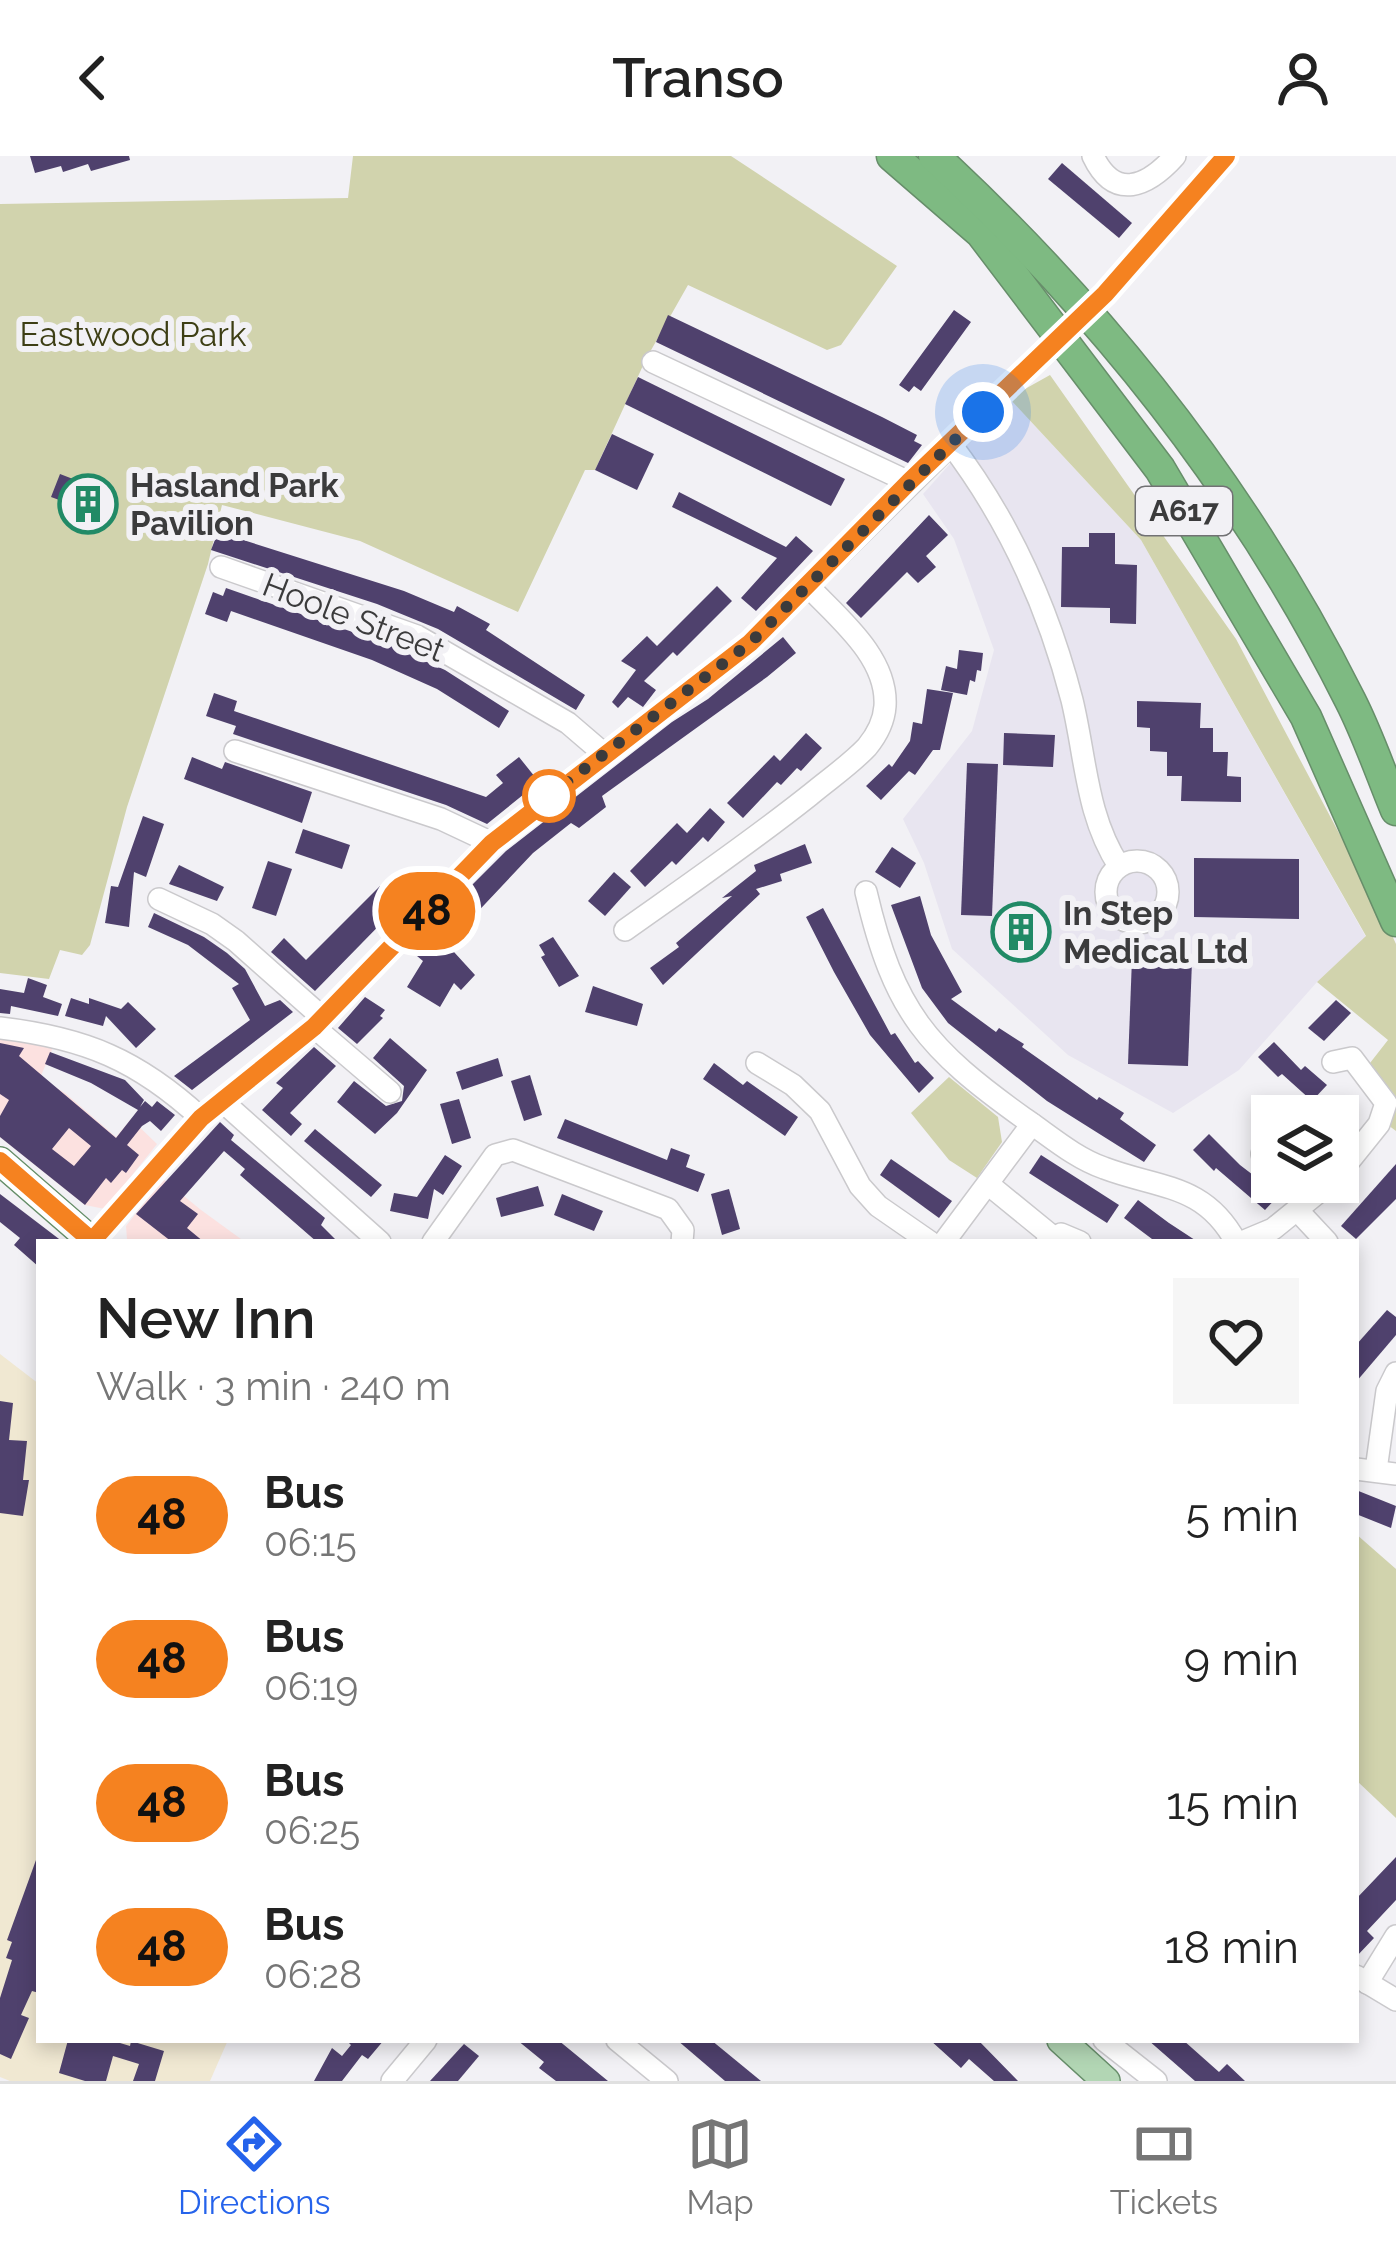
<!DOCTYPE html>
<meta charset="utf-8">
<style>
body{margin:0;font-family:Raleway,sans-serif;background:#f6f6f6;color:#222;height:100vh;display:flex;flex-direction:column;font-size:45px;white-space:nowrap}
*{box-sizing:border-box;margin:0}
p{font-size:39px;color:#767676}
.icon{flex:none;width:66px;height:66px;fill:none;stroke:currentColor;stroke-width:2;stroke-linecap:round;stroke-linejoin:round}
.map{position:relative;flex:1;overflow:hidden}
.side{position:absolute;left:36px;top:1083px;width:1323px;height:804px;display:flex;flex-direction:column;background:#fff;border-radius:0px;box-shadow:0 6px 18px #0003}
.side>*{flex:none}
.badge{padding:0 24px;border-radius:39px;font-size:42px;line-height:78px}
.tools{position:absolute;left:1251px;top:939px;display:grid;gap:24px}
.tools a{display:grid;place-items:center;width:108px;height:108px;border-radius:0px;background:#fff;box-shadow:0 6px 18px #0003;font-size:60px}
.you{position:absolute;width:60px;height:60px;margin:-30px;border:9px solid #fff;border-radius:50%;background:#1a73e8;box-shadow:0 0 0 18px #1a73e833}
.map>.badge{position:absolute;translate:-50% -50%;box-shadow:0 0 0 6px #fff}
.round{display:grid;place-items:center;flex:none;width:126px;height:126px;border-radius:0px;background:#f6f6f6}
.head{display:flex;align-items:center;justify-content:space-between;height:204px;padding:0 60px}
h1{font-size:57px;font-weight:600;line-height:90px}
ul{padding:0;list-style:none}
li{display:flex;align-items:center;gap:36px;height:144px;padding:0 60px}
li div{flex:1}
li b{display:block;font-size:45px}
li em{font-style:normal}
li .badge{min-width:132px;font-weight:700;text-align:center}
header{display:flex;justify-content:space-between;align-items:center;height:156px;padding:0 60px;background:#fff;font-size:54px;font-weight:600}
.tab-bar{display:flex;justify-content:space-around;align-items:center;height:168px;border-top:3px solid #e0e0e0;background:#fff;font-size:33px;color:#767676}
.tab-bar a{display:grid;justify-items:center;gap:6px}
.tab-bar .active{color:#2563eb}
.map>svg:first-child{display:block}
.commercial{fill:#fce1e0}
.built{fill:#e8e5f0}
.education{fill:#f0e8d2}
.green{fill:#d1d3ad}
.building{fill:#4f416d;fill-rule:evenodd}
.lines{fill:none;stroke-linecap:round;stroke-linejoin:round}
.minor-casing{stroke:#cac9cc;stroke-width:24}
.major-casing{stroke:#678e6a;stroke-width:30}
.highway-casing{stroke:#678e6a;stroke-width:33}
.minor{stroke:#fff;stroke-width:21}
.major{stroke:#b2d6b4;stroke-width:27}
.highway{stroke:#7eba82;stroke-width:30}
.minor-bridge-casing{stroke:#cac9cc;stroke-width:24;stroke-linecap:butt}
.minor-bridge{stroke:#fff;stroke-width:21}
.line-casing{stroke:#fff;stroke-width:27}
.line{stroke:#f58220;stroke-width:18}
.walk{stroke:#3b3b3c;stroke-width:12;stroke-dasharray:0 21.6}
.stop-dot{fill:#fff;stroke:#f58220;stroke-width:6}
.labels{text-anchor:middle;stroke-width:12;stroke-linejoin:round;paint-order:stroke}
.shield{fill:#f2f1f5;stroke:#727274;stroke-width:3}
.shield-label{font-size:30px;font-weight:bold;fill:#3b3b3c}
.park-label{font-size:33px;fill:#3d3e14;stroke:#f2f1f5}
.poi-label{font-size:33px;font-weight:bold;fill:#3b3b3c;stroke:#f2f1f5;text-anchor:start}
.street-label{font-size:33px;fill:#3b3b3c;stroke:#f2f1f5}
</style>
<header><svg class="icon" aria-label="back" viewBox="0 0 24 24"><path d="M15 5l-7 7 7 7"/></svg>Transo<svg class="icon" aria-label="person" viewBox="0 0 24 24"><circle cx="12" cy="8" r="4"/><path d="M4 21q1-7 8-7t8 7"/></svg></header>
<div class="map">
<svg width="1396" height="1925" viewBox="0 0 1396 1925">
<rect width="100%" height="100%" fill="#f2f1f5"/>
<!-- commercial -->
<g class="commercial">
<path d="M0,877L54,889L40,922L65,937L116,981L131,963L157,988L105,1053L85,1049L0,981Z"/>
<path d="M163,1023L201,1054L245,1086H131L127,1083L126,1070Z"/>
</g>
<!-- built -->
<path class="built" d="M1009,242L1141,384L1366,781L1317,826L1239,914L1173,957L1068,899L952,793L924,707L903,663L972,575L994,494L954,383L923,338Z"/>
<!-- education -->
<path class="education" d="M0,1198L39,1228V1884H228L210,1925H10L0,1921Z"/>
<!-- green -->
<g class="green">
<path d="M353,0H731L897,110L841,189L827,194L688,129L646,203L595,314H585L518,456L360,385L222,349L208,408L127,651L90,789L82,799L60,794L49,823L0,817V48L348,42Z"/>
<path d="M1050,219L1236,483L1383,760L1396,788V975L1388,969L1395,940L1370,907L1388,884L1317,826L1366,780L1141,384L1009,242Z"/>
<path d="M949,921L998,961L1002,986L977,1022L949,1004L911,957Z"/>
<path d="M1356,1378L1396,1413V1662L1356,1624Z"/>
</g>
<!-- building -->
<g class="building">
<path d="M30,0H129L130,4L91,15L88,8L63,16L61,10L35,17Z"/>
<path d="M1062,7L1132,67L1119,82L1048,23Z"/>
<path d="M954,154L971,166L921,235L914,230L909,236L899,229Z"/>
<path d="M668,159L882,261L917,279L914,285L922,289L908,307L656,186Z"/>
<path d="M638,221L845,323L831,350L625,248Z"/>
<path d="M612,278L654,298L637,334L595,314Z"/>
<path d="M60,318L112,338L101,366L85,359L87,354L51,341Z"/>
<path d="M679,336L786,391L796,380L813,395L756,455L741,442L777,402L672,351Z"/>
<path d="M929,359L948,379L926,400L936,411L918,427L907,416L861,462L846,447Z"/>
<path d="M218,376L404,435L454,456L457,450L490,468L486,474L585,539L576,554L438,473L377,448L211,394Z"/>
<path d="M1089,377H1115V408L1137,409L1136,468L1110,467V452L1061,451L1062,391H1089Z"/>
<path d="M717,430L732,445L677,500L673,496L644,525L656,534L643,551L628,541L618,552L612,546L636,514L621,505L647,480L657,490Z"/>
<path d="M226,432L387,488L445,514L509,555L499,572L437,533L372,504L231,455L227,466L205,458L213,436L223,440Z"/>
<path d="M783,481L796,497L767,521L602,640L606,651L579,672L571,667L533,697L469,765L457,754L472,739L467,734L506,695L672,566L708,543Z"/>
<path d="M959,494L983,497L981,515L977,514L975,526L970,524L967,539L941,534L946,510L957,513Z"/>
<path d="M927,533L953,537L940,594H933L915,619L909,615L881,644L866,630L889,608L892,611L910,585L913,566L922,568Z"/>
<path d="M214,537L237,545L234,555L486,641L503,627L496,619L519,601L539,626L487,668L446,649L233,578L236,570L206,560Z"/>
<path d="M1137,545L1201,547L1200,572H1213V596H1228L1227,620L1241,621V646L1181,645L1182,620H1167V596L1150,595V572L1137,571Z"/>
<path d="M806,577L822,592L801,615L797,612L781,629L777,626L743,662L727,647L774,599L780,605Z"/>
<path d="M1004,577L1055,579L1053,611L1003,609Z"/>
<path d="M192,601L222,613L225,606L312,636L302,667L184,623Z"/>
<path d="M967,607L998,608L992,760L961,759Z"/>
<path d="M710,652L725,666L708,686L703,681L676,709L672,705L645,731L630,715L677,667L687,677Z"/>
<path d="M143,660L164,668L146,721L134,716L129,771L105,767L111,730L118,731Z"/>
<path d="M303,673L350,689L342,713L295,697Z"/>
<path d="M805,688L812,707L780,718L782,725L756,733L760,738L663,829L650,812L679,791L676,787L732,740L722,742L756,715L754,709Z"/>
<path d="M892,691L916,707L900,732L875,716Z"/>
<path d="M1194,702L1299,703V763L1194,761Z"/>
<path d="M268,705L292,713L276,760L252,752Z"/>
<path d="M179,709L224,731L217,745L169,728Z"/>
<path d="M614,716L631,731L605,760L588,745Z"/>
<path d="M380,730L407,741L315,835L271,796L284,782L306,804Z"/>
<path d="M920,740L931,779L962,836L951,843L996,876L999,872L1024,888L1022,891L1097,944L1099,941L1124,957L1120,963L1156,989L1144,1006L1047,945L948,867L922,832L891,749Z"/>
<path d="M823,752L891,879L895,877L915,907L918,905L934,922L919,937L870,879L834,816L806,761Z"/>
<path d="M154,757L204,781L227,797L245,813L265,850L280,844L293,856L192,934L174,920L250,864L232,832L239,828L188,789L148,771Z"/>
<path d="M996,759L1046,761L1045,793L995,791Z"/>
<path d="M452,760L474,769L466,776L470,780L454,796L475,819L461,834L454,827L440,851L407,831L423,805L411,795Z"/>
<path d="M553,781L579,820L559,831L541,801L545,799L539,789Z"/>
<path d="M1132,802L1192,805L1188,910L1128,908Z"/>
<path d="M28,822L47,829L43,841L62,848L58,860L11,850L10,858L0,857V833L24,837Z"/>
<path d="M593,830L643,848L637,870L585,856Z"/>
<path d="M365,841L385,854L380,860L383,862L357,888L338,872Z"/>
<path d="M71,842L89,848V842L121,853L128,846L156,873L136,892L106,860L103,870L65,860Z"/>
<path d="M1336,844L1351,857L1324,885L1308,872Z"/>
<path d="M390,882L427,914L397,957L375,978L337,946L354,925L386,950L402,945L404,930L373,902Z"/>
<path d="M1274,886L1301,914L1305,910L1327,929L1312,945L1282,918L1278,921L1258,901Z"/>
<path d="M0,887L24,892L19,900L116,982L138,954L91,927L45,908L50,896L125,924L144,944L140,951L145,945L152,951L157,945L175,959L161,975L150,965L142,970L127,989L139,999L126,1017L122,1014L111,1027L106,1022L85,1049L0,981V960L9,944L0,938ZM69,972L91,990L74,1010L52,993Z"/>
<path d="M314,891L336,910L290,957L302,968L291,980L262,954L283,932L276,927Z"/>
<path d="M498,902L503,920L462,934L456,916Z"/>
<path d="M714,907L743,929L747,925L798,961L785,980L703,923Z"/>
<path d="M530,919L542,959L524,965L511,925Z"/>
<path d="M459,943L471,982L452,988L440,948Z"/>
<path d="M565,963L667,1004L671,992L690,999L686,1011L705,1018L698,1036L557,982Z"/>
<path d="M220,966L234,979L231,984L325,1062L321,1069L338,1086H317L240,1019L245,1013L224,995L180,1045L198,1058L187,1072L204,1086H172L136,1058Z"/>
<path d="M315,973L382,1029L371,1041L304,985Z"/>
<path d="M1209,978L1240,1009L1279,1039L1265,1054L1216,1012L1214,1015L1193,994Z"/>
<path d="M445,999L462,1010L443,1039L434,1033L428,1063L390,1055L394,1037L417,1041Z"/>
<path d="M1041,999L1119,1049L1107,1067L1029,1017Z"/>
<path d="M891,1003L952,1045L939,1062L880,1019Z"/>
<path d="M1396,1008V1043L1356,1083L1341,1070Z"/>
<path d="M538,1030L544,1050L501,1061L496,1042Z"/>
<path d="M729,1033L740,1073L722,1079L711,1038Z"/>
<path d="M0,1038L63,1086H39V1111L14,1089L20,1082L0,1066Z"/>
<path d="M562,1038L603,1055L594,1075L554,1059Z"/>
<path d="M1138,1044L1169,1067L1198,1086H1156L1124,1062Z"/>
<path d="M1387,1154L1396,1161V1179L1356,1226V1189Z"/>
<path d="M0,1245L13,1247L9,1284L27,1285L23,1324H29L23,1360L0,1357Z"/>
<path d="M1356,1334L1396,1350L1391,1372L1356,1358Z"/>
<path d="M1396,1701V1744L1367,1775L1374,1782L1356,1801V1743Z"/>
<path d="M36,1704L39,1705V1837L32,1835L21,1859L29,1862L11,1903L0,1898V1842L12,1804L6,1802L12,1786L7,1784Z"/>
<path d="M68,1884H110L130,1890L131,1885L164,1895L155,1925H133L139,1908L113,1900L106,1925H85L59,1917Z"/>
<path d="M346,1884H384L368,1903L362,1899L342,1925H314L332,1892L342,1900L351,1889Z"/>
<path d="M517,1884H558L608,1925H556L539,1912L544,1906Z"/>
<path d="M677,1884H711L761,1925H725Z"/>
<path d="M930,1884H978L1018,1925H994L969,1903L961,1912Z"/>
<path d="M1148,1884H1183L1219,1916L1227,1908L1245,1925H1195Z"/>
<path d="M464,1888L479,1900L458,1925H430Z"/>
</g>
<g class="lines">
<defs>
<g id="minor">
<path d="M1093,0C1115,46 1148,30 1175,0"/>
<path d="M1105,138L1226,0"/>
<path d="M653,206L909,326"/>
<path d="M950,287C1008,363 1048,451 1072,544C1086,602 1086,659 1119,710"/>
<path d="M221,411L417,480L568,567L603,597"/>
<path d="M235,595L441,663L492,687"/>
<circle cx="1137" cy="736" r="31"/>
<path d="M866,736C894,856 927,893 1025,963C1050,980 1075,1002 1104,1012C1159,1033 1204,1027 1236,1086"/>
<path d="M159,743L212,768L236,785L323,862"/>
<path d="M625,774C687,730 751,686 810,639C829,623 850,609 867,591C876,580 884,565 885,550C888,501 838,462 808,430"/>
<path d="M314,871L390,936"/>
<path d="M0,872C85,882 138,904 201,962"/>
<path d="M1333,906L1352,902L1386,947L1379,968L1338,1019"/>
<path d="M757,907L793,929L820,955L860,1030L878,1050L930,1086"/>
<path d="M222,945L380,1086"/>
<path d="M1262,998L1272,994"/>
<path d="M988,1028L1053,1081"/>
<path d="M1298,1055L1327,1086"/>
<path d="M92,1085L201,962L314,871L492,687L750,487L1014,226"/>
<path d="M433,1086L495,999L513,994L668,1053L683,1074L682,1086"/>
<path d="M944,1086L1032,968"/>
<path d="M1047,1086L1061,1078L1080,1086"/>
<path d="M1242,1086L1273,1073L1331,1026"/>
<path d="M1356,1313L1396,1318"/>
<path d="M1376,1314L1387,1235L1396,1217"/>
<path d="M1356,1820L1396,1844"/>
<path d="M1367,1827L1396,1780"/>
<path d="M617,1884L667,1925"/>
<path d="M1104,1884L1156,1925"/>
<path d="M392,1925L426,1884"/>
</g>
<g id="major">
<path d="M0,1005L93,1086"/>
<path d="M1061,1884L1106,1925"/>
</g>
<g id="highway">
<path d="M892,0L981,77L1160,313L1306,561L1396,765"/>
<path d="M934,0C1104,157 1246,336 1350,544C1368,579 1381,618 1396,654"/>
</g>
</defs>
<!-- minor casing -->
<use href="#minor" class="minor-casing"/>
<!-- major casing -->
<use href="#major" class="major-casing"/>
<!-- highway casing -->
<use href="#highway" class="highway-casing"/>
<!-- minor -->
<use href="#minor" class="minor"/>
<!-- major -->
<use href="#major" class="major"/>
<!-- highway -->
<use href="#highway" class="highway"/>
<defs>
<path id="minor-bridge" d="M1014,226L1105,138"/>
</defs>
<!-- minor-bridge casing -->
<use href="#minor-bridge" class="minor-bridge-casing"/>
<!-- minor-bridge -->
<use href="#minor-bridge" class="minor-bridge"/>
</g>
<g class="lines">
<defs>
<path id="line" d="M0,1005L92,1085L201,962L314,871L492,687L750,487L909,326L1105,138L1226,0"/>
</defs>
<!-- line casing -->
<use href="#line" class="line-casing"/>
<!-- line -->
<use href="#line" class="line"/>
<!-- walk -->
<path class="walk" d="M549,640L541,646L750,487L983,256"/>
</g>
<!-- icons -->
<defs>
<symbol id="building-ring" viewBox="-11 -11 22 22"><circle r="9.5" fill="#f2f1f5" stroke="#218a66" stroke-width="1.5"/><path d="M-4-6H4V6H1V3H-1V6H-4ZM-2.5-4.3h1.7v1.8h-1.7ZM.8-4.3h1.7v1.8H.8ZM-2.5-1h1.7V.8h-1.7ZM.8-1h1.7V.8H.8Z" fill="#218a66"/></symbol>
</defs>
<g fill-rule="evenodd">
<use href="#building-ring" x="55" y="315" width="66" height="66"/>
<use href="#building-ring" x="988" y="743" width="66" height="66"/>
</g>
<!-- markers -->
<circle class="stop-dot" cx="549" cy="640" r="24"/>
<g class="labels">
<!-- shield labels -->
<rect class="shield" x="1136" y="331" width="96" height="48" rx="9"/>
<g class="shield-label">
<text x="1184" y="365">A617</text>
</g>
<!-- park labels -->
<g class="park-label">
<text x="133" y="190">Eastwood Park</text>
</g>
<!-- poi labels -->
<g class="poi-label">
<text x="130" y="341">Hasland Park<tspan x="130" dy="38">Pavilion</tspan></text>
<text x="1063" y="769">In Step<tspan x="1063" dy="38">Medical Ltd</tspan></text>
</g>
<!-- street labels -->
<g class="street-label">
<text transform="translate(354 461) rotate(21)" y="12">Hoole Street</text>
</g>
</g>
</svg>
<div class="tools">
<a><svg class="icon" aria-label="layers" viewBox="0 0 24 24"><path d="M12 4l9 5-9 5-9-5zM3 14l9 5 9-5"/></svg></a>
</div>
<div class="you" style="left:983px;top:256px"></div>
<b class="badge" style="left:427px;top:755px;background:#f58220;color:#111">48</b>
<section class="side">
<div class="head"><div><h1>New Inn</h1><p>Walk · 3 min · 240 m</p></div><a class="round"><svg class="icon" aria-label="heart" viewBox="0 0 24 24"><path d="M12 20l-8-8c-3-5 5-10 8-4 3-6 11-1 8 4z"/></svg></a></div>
<ul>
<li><span class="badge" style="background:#f58220;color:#111">48</span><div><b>Bus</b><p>06:15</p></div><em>5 min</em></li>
<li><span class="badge" style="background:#f58220;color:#111">48</span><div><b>Bus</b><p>06:19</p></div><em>9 min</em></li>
<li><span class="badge" style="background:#f58220;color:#111">48</span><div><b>Bus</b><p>06:25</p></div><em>15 min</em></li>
<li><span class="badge" style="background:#f58220;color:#111">48</span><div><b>Bus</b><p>06:28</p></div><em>18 min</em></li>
</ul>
</section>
</div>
<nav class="tab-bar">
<a class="active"><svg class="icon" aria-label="directions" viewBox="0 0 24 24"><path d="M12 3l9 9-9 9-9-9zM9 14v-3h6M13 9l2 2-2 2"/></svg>Directions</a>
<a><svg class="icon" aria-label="map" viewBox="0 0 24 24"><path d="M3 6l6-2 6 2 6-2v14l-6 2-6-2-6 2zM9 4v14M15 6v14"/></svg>Map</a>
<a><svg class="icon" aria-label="tickets" viewBox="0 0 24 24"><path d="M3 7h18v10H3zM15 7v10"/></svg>Tickets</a>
</nav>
